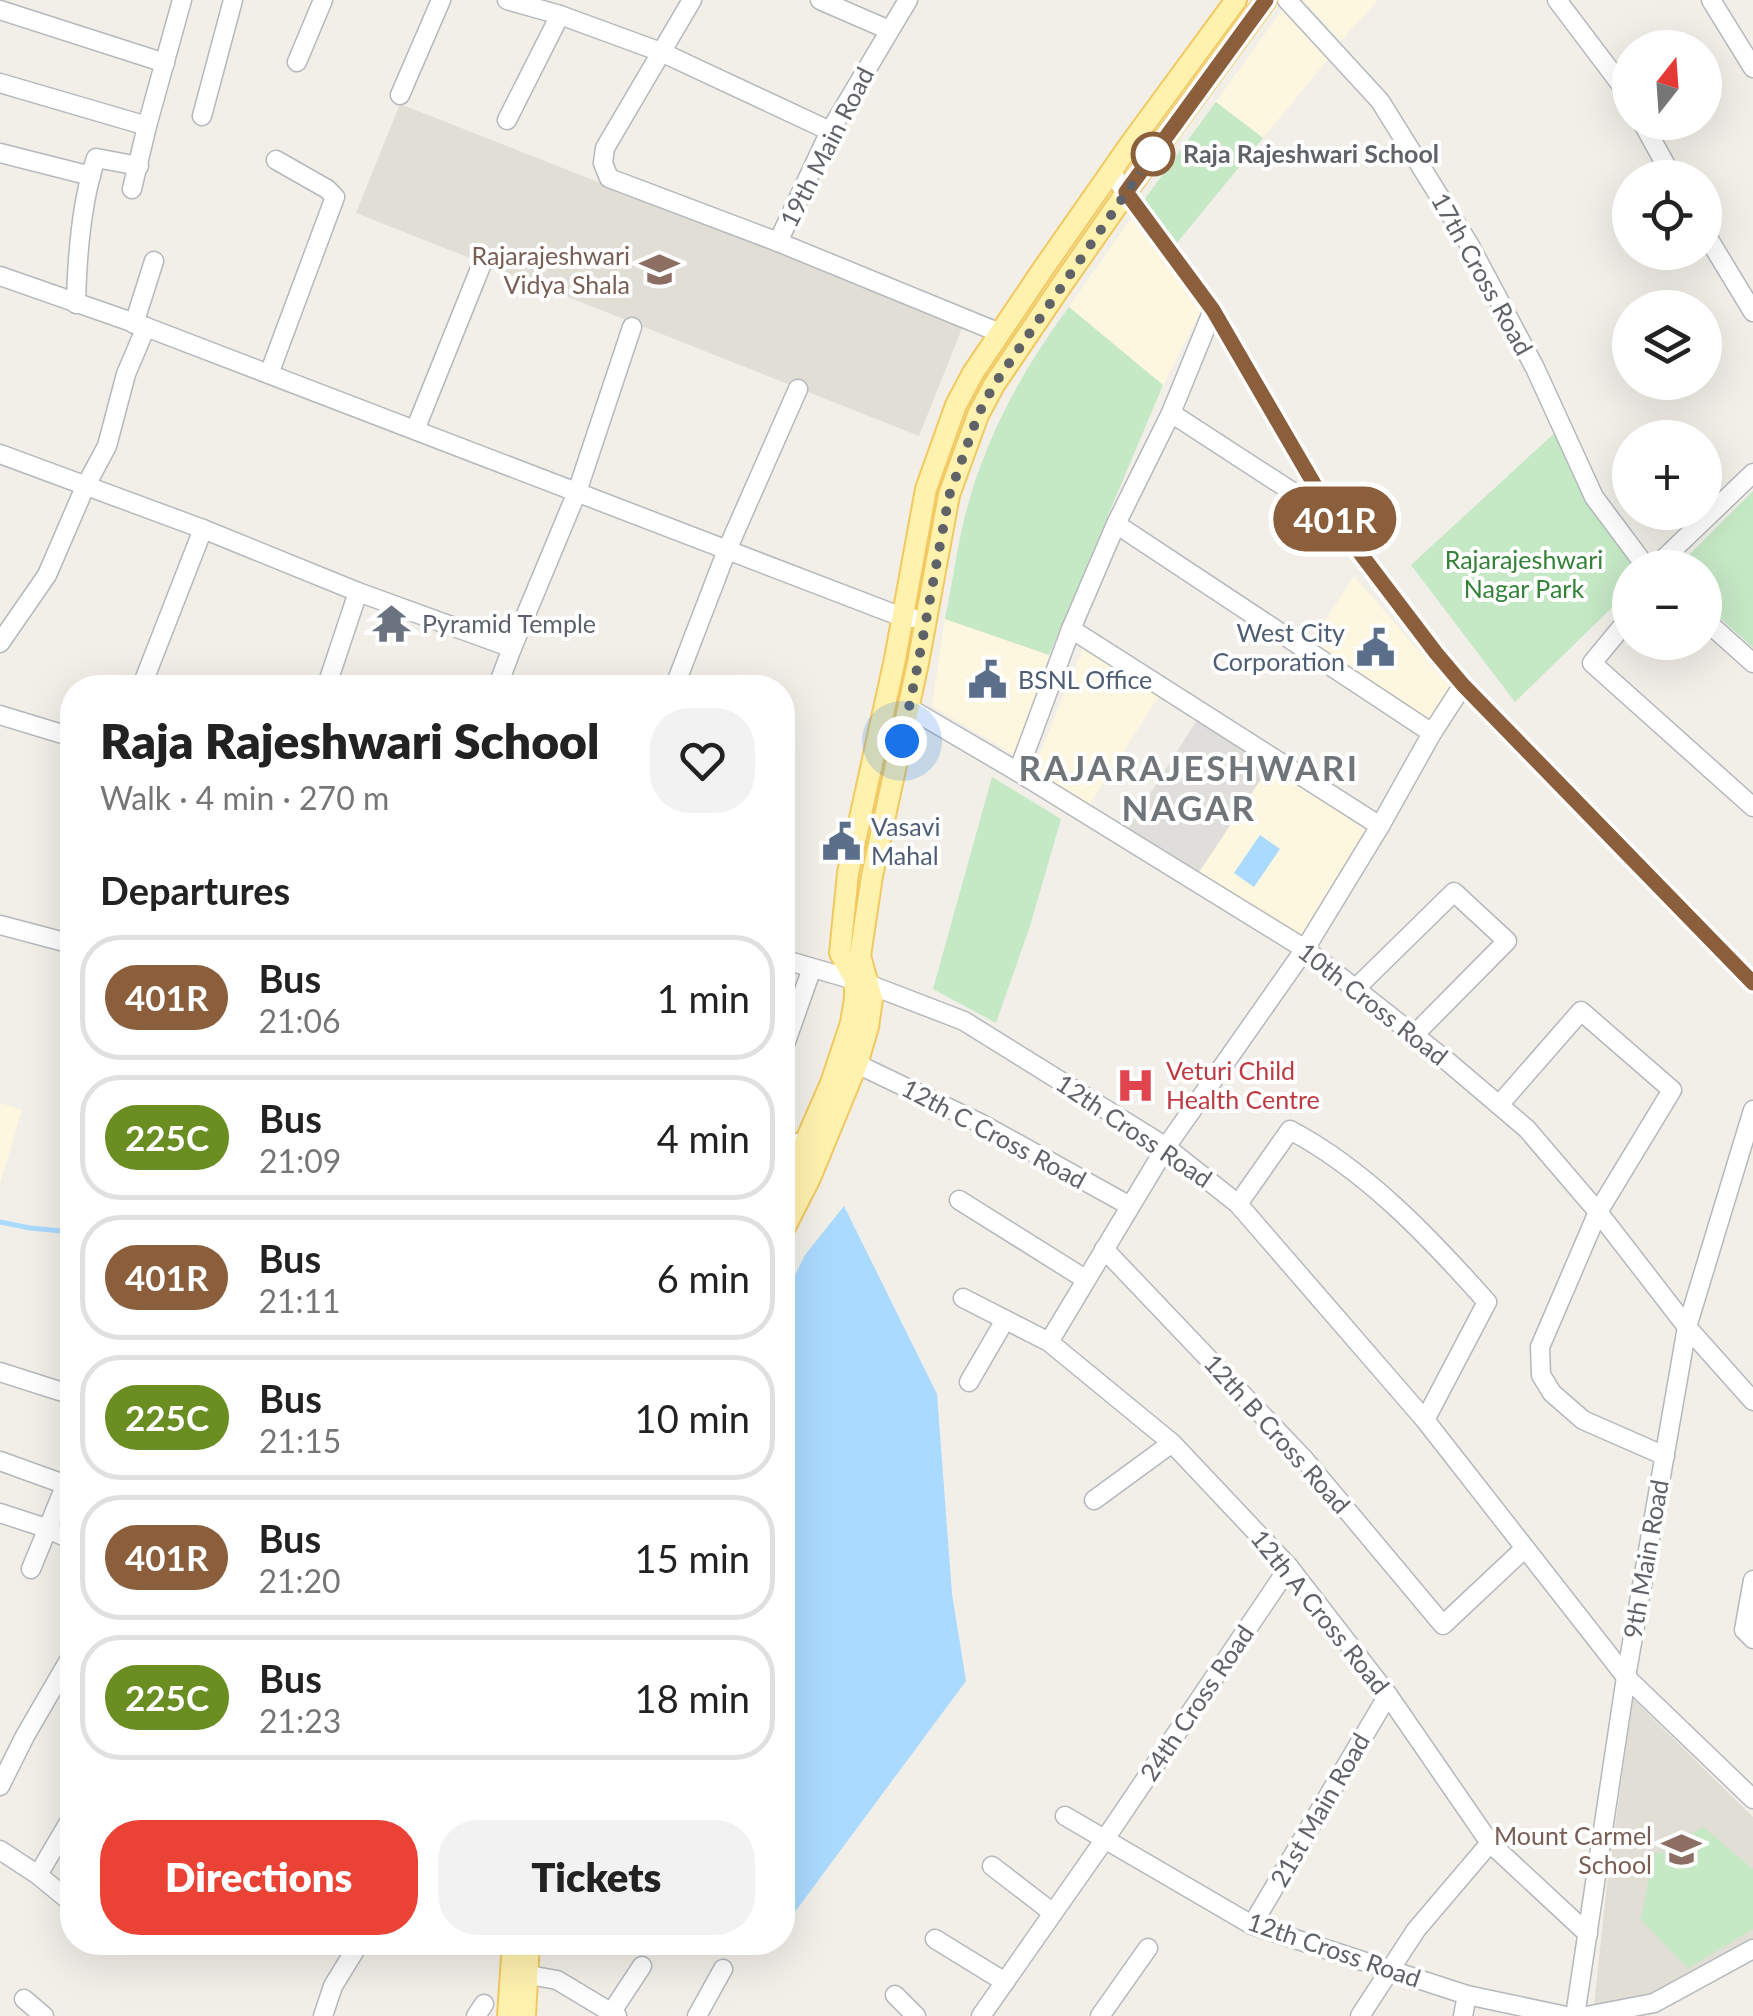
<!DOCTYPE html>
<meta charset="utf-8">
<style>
body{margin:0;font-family:Lato,sans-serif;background:#f2f2f2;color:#222;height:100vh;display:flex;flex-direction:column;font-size:38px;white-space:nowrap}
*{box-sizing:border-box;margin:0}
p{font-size:32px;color:#767676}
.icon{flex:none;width:55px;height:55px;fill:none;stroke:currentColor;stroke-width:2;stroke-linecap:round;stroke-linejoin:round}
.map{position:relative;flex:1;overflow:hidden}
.details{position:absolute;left:60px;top:675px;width:735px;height:1280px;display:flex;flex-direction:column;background:#fff;border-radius:40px;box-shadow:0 10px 40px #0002}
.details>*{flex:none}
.badge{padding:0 20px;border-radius:32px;font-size:35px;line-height:65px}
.needle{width:65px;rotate:17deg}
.buttons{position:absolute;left:1612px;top:30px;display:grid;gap:20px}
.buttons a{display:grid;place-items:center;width:110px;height:110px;border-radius:50%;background:#fff;box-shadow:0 10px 40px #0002;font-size:50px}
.you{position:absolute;width:50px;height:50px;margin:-25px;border:8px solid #fff;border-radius:50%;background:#1a73e8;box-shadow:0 0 0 15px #1a73e833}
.map>.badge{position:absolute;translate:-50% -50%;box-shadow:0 0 0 5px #fff}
h2{padding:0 40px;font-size:38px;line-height:90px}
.round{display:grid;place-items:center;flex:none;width:105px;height:105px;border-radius:40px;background:#f2f2f2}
.summary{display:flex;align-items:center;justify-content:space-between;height:170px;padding:0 40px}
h1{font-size:48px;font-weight:800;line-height:75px}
.action{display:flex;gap:20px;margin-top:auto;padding:20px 40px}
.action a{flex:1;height:115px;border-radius:40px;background:#ea4335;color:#fff;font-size:40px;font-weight:800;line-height:115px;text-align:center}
.action a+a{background:#f2f2f2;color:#222}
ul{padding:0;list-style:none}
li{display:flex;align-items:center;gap:30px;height:125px;margin:0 20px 15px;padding:0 20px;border:5px solid #e0e0e0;border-radius:40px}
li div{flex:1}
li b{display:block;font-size:38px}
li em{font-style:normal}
li .badge{min-width:110px;font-weight:700;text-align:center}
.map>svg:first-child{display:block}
.commercial{fill:#fef7e0}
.industrial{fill:#e0deda}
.education{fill:#e1ded6}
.green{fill:#c5e8c5}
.water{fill:#aadaff}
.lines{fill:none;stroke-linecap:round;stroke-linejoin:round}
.stream{stroke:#aadaff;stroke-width:5}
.minor-casing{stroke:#b5b8bc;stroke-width:21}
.major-casing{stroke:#f2c960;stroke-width:24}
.minor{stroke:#fff;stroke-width:18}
.major{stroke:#fff2af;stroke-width:20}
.line-casing{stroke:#fff;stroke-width:22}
.line{stroke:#8b5e3c;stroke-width:15}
.walk{stroke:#5f6368;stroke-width:10;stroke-dasharray:0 18}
.stop-dot{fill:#fff;stroke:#8b5e3c;stroke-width:5}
.labels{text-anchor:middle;stroke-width:8;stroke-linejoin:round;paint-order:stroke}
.street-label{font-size:25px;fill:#5f6368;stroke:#fff}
.stop-label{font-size:25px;font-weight:bold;fill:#5f6368;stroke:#fff;text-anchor:start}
.education-label{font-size:25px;fill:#785e54;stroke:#fff;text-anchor:end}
.park-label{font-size:25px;fill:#348238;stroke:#fff}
.worship-label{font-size:25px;fill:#5b616d;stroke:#fff;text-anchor:start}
.service-label{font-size:25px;fill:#4e5e75;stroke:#fff;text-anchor:start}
.health-label{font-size:25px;fill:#be3a42;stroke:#fff;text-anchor:start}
.district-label{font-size:35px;font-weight:bold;letter-spacing:2.5px;fill:#70757a;stroke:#fff}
</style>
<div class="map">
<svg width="1753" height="2016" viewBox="0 0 1753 2016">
<rect width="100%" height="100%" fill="#f1efe8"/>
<!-- commercial -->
<g class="commercial">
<path d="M1303,0H1378L1341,41Z"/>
<path d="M1282,10L1329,58L1263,138L1216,102Z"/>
<path d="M1131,218L1201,311L1163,385L1069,307Z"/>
<path d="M1354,576L1452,689L1429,722L1311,642Z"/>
<path d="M945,619L1049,655L1016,756L932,706Z"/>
<path d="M1084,646L1159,696L1089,805L1033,770Z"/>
<path d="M1269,767L1369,832L1297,941L1197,875Z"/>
<path d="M0,1103L22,1110L0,1184Z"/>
</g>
<!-- industrial -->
<path class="industrial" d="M1197,720L1269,767L1197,875L1127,830Z"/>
<!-- education -->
<g class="education">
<path d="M400,104L963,326L919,436L356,213Z"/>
<path d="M1633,1699L1753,1817V1941L1683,1980L1623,2005H1594L1607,1884Z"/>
</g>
<!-- green -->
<g class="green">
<path d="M1216,102L1263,138L1176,244L1144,200Z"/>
<path d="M1069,307L1163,385L1049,655L945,619C952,586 956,553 964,520C983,442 1021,371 1069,307Z"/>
<path d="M1560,428L1640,567L1630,568V590L1515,702L1411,565Z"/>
<path d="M1753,491V648L1705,604V568L1677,567Z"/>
<path d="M992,777L1061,819L1030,926L996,1023L933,989Z"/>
<path d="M1703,1827L1753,1869V1929L1688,1968L1641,1920L1653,1854L1669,1851L1671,1846Z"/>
</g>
<!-- water -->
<g class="water">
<path d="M1260,835L1280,849L1254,887L1234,873Z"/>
<path d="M844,1206L937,1394L952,1594L966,1681L783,1928V1299L805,1255Z"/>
</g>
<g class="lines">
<!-- stream -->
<path class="stream" d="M0,1222L30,1228L72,1232"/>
<defs>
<g id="minor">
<path d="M507,0L560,15L661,52L830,131"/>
<path d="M692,0L605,148L603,163L609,178L778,242L1000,333"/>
<path d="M820,0L889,30"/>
<path d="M1287,0L1380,101L1469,244L1535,368L1594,497L1647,568"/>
<path d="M1557,0L1622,86L1630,101"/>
<path d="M1711,0L1753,68"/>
<path d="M0,10L165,63"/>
<path d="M297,62L323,0"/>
<path d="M0,83L147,126"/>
<path d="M400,95L441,0"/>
<path d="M202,116L233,0"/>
<path d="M507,120L560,15"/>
<path d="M1642,122L1673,178"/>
<path d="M0,153L91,176"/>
<path d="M1111,172L1213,310L1335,520L1436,653L1463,685L1753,983"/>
<path d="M132,189L147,126L182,0"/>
<path d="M1705,233L1753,312"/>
<path d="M778,242L830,131L908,0"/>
<path d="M0,276L146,327L902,617L912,618"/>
<path d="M76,304C77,258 81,202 96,158L139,166"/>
<path d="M1213,310L1171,413L1331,517"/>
<path d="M134,324L154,261"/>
<path d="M269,374L335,197L327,189L276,160"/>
<path d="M415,430L481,266"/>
<path d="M0,454L203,529L358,592L512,648L497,688"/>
<path d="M1116,524L1432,733"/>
<path d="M1654,568L1753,473"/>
<path d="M1630,617L1592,663L1753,807"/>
<path d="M1705,620L1753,663"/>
<path d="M1071,629L1380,826"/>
<path d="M0,643L47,575L85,487L107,446L126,374L146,327"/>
<path d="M512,648L577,492L632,327"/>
<path d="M141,688L203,529"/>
<path d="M326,688L358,592"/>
<path d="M674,688L727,550L798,389"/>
<path d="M909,708L1018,772L1305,949L1447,1061L1527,1129L1598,1212L1687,1327L1753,1401"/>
<path d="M0,715L72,737"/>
<path d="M1018,772L1071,629L1116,524L1171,413"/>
<path d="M0,925L72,944"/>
<path d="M782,959L868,984L964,1021L1166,1147L1238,1204L1425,1420L1626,1677L1753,1799"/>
<path d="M1355,989L1454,892L1507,941L1414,1035"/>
<path d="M782,1053L812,968"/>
<path d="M857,1064L982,1124L1130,1206"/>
<path d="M1499,1105L1581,1011L1672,1090L1598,1212L1540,1347L1541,1375L1552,1393L1583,1420L1665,1456"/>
<path d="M782,1139L805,1146"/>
<path d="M959,1200L1085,1279"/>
<path d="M1238,1204L1290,1130C1366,1170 1430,1238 1487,1302L1425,1420"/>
<path d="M1104,1249L1304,1459L1443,1625L1525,1548"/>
<path d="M963,1298L1049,1342L1172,1443L1289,1567L1388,1695L1490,1843L1588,1934"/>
<path d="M1049,1342L1166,1147L1305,949L1380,826L1432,733L1463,685"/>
<path d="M0,1372L72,1395"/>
<path d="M969,1382L1005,1320"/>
<path d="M0,1461L72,1487"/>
<path d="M1094,1500L1172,1443"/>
<path d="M0,1513L46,1528L72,1540"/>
<path d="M31,1569L66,1484"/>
<path d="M1753,1580L1744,1630L1753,1639"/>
<path d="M0,1786L25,1736L72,1655"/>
<path d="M1065,1816L1252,1925L1467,1995L1566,2016"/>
<path d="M0,1850L38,1875L72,1903"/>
<path d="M992,1866L1053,1913"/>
<path d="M38,1875L72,1817"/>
<path d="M1252,1925L1388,1695"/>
<path d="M935,1939L1005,1982"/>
<path d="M529,1975L557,1980L617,2016"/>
<path d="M895,1995L916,2016"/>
<path d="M24,1999L44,2016"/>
<path d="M611,2013L642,1966"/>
<path d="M323,2016L333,1986L360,1942"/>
<path d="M476,2016L484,2004"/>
<path d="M697,2016L723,1969"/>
<path d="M981,2016L1105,1839L1289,1567"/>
<path d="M1100,2016L1148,1948"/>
<path d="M1360,2016L1416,1930L1490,1843"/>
<path d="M1463,2016L1467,1995"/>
<path d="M1575,2016L1626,1677L1687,1327L1753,1110"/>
<path d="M1586,2016L1654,2003L1753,1949"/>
</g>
<g id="major">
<path d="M782,1195L831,1083L851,1023L855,998V980L840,953L848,873L895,659L926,489L956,405L973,373L1043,269L1131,143L1236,0"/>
<path d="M782,1233L810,1178L857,1064L868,1027L872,999L860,956L872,876L918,663L949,495L978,415L994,385L1063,283L1151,157L1266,0"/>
<path d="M508,2016L513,1942"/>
<path d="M525,2016L529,1942"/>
</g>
</defs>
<!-- minor casing -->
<use href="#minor" class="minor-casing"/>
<!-- major casing -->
<use href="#major" class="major-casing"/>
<!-- minor -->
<use href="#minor" class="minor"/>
<!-- major -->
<use href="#major" class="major"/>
</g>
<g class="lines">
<defs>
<path id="line" d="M1266,0L1126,192L1213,310L1335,520L1436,653L1463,685L1753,983"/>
</defs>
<!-- line casing -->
<use href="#line" class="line-casing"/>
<!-- line -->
<use href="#line" class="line"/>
<!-- walk -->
<path class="walk" d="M902,741L918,664L949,496L978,415L994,385L1153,154"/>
</g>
<!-- icons -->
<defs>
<symbol id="school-bare" viewBox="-9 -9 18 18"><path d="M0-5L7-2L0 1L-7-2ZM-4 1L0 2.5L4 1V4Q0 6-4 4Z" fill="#8d6e63" stroke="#fff" stroke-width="2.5" paint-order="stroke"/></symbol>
<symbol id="temple-bare" viewBox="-9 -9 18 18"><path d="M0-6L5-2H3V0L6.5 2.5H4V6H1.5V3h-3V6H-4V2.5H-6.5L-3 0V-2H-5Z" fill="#6b7280" stroke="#fff" stroke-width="2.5" paint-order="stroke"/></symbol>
<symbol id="civic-bare" viewBox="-9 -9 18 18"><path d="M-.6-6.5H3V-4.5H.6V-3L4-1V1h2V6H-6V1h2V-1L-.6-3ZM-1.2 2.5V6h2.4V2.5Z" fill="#5c6f8a" stroke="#fff" stroke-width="2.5" paint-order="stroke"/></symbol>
<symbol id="hospital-bare" viewBox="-9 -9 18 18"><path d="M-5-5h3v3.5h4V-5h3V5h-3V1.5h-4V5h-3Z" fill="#e0444e" stroke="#fff" stroke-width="2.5" paint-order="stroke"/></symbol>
</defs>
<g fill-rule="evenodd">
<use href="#school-bare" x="632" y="242" width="55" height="55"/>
<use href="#temple-bare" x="364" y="596" width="55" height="55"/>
<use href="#civic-bare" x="1348" y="620" width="55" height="55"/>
<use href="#civic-bare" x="960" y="652" width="55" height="55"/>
<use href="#civic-bare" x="814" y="814" width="55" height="55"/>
<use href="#hospital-bare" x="1108" y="1058" width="55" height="55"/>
<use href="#school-bare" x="1654" y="1822" width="55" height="55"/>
</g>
<!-- markers -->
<circle class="stop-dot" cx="1153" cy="154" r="20"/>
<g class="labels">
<!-- street labels -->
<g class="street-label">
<text transform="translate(827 147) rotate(-63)" y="9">19th Main Road</text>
<text transform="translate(1482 274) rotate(61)" y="9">17th Cross Road</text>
<text transform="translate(1373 1004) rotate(38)" y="9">10th Cross Road</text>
<text transform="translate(1134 1131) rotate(34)" y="9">12th Cross Road</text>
<text transform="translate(994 1134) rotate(28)" y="9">12th C Cross Road</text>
<text transform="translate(1277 1434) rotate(48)" y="9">12th B Cross Road</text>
<text transform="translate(1646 1559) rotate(-80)" y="9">9th Main Road</text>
<text transform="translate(1320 1612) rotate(51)" y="9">12th A Cross Road</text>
<text transform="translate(1197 1703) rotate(-56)" y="9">24th Cross Road</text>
<text transform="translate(1320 1810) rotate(-60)" y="9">21st Main Road</text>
<text transform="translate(1334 1950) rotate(19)" y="9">12th Cross Road</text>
</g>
<!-- stop labels -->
<g class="stop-label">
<text x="1183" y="163">Raja Rajeshwari School</text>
</g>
<!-- education labels -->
<g class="education-label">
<text x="630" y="265">Rajarajeshwari<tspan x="630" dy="29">Vidya Shala</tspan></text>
<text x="1652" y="1845">Mount Carmel<tspan x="1652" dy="29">School</tspan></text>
</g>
<!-- park labels -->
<g class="park-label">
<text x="1524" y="569">Rajarajeshwari<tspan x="1524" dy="29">Nagar Park</tspan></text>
</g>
<!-- worship labels -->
<g class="worship-label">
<text x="422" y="633">Pyramid Temple</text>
</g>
<!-- service labels -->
<g class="service-label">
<text x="1345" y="642" text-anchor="end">West City<tspan x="1345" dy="29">Corporation</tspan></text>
<text x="1018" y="689">BSNL Office</text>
<text x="871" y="836">Vasavi<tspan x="871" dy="29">Mahal</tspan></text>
</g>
<!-- health labels -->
<g class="health-label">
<text x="1166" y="1080">Veturi Child<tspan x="1166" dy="29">Health Centre</tspan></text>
</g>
<!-- district labels -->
<g class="district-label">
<text x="1189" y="781">RAJARAJESHWARI<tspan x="1189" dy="40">NAGAR</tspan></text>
</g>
</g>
</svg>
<div class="buttons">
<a><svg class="needle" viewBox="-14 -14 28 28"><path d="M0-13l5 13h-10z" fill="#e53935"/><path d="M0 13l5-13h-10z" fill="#767676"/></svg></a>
<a><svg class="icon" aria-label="locate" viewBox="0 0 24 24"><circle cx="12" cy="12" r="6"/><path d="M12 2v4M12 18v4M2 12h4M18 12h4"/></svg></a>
<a><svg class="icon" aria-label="layers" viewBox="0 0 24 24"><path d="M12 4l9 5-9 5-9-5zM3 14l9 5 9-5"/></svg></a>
<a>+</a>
<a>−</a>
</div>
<div class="you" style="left:902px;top:741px"></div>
<b class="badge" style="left:1335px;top:519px;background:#8b5e3c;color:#fff">401R</b>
<section class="details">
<div class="summary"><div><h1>Raja Rajeshwari School</h1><p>Walk · 4 min · 270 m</p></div><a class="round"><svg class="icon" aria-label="heart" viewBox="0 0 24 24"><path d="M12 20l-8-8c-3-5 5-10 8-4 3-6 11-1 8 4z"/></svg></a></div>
<h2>Departures</h2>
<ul>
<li><span class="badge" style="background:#8b5e3c;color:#fff">401R</span><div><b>Bus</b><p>21:06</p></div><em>1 min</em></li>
<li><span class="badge" style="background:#6b8e23;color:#fff">225C</span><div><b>Bus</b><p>21:09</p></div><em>4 min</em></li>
<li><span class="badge" style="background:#8b5e3c;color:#fff">401R</span><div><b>Bus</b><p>21:11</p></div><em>6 min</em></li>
<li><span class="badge" style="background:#6b8e23;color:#fff">225C</span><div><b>Bus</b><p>21:15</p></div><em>10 min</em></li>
<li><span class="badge" style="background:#8b5e3c;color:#fff">401R</span><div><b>Bus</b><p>21:20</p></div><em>15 min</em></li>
<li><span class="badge" style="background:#6b8e23;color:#fff">225C</span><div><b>Bus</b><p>21:23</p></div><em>18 min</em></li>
</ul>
<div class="action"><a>Directions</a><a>Tickets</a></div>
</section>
</div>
